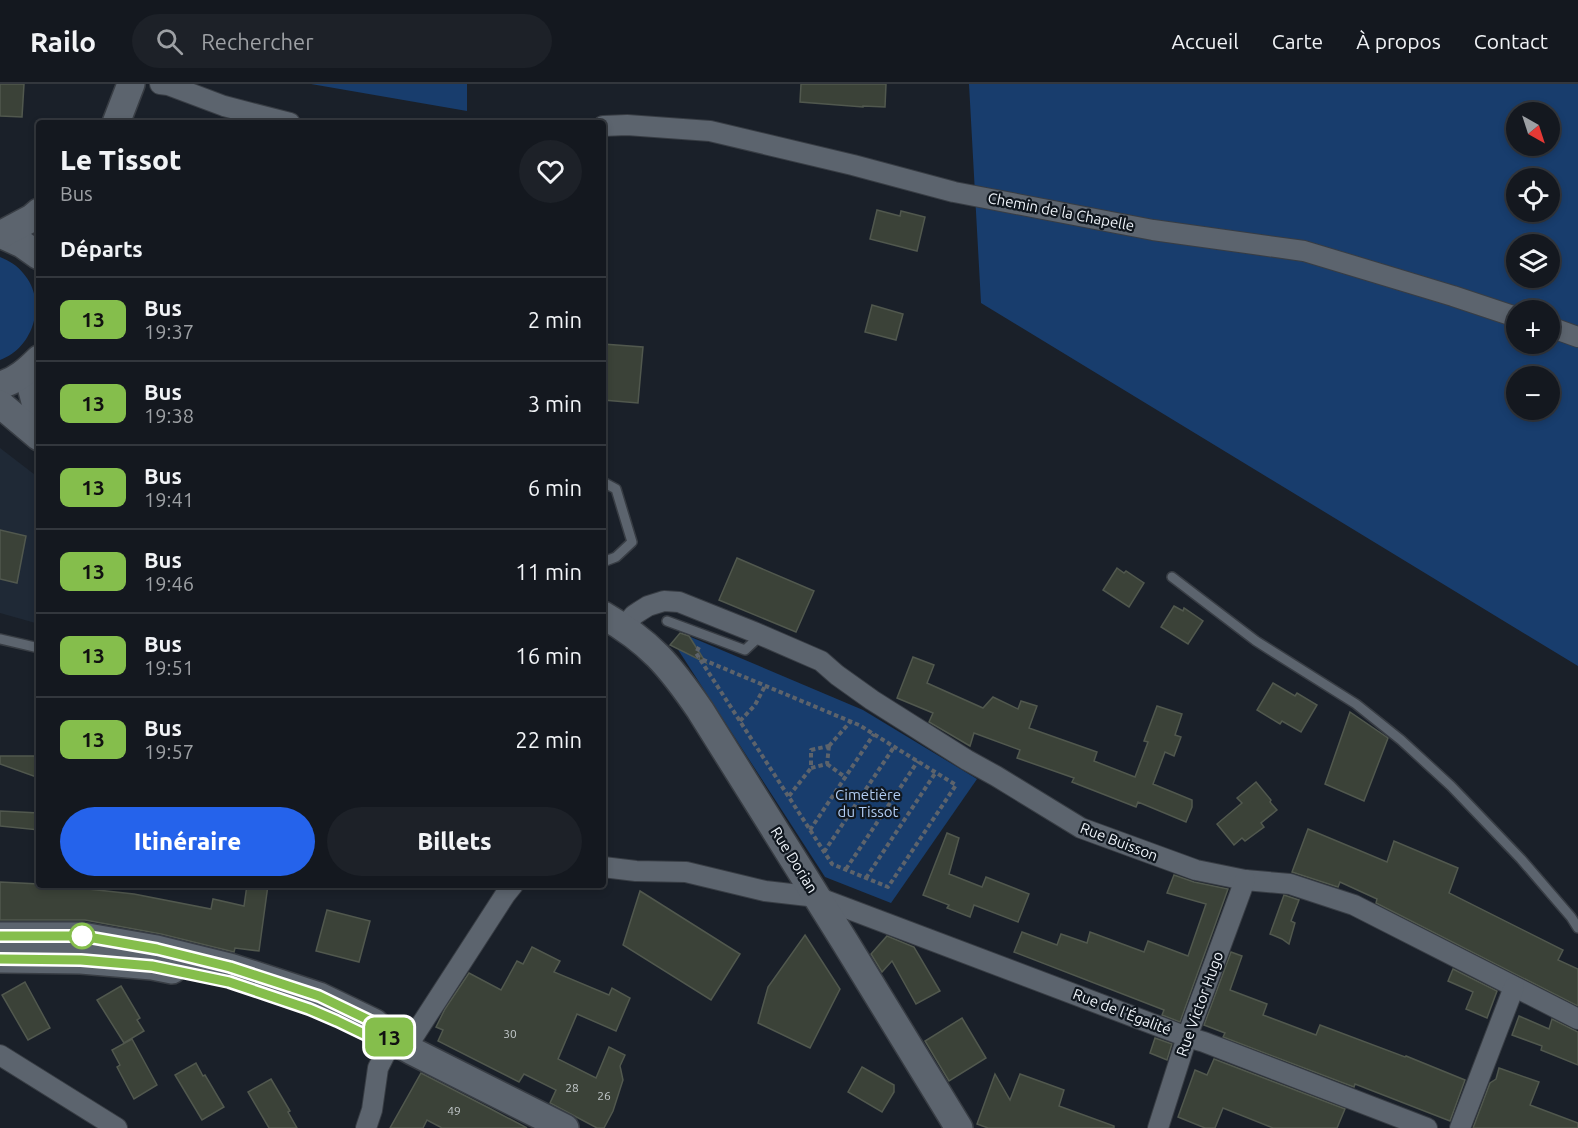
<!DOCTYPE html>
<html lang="fr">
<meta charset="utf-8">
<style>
body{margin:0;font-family:Ubuntu,sans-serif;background:#1d2128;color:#f1f3f6;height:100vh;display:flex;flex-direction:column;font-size:22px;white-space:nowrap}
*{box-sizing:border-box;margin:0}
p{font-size:20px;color:#9da0a4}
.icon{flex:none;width:33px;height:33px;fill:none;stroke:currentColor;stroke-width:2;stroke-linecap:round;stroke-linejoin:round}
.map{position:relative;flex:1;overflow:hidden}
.details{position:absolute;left:36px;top:36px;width:570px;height:768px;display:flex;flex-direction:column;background:#14181f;border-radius:6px;box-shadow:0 3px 9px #0003,0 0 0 2px #33373d}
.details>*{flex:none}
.badge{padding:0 12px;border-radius:9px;font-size:21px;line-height:39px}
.needle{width:39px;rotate:141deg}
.controls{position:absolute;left:1506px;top:18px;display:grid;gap:12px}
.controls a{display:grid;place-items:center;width:54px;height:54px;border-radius:50%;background:#14181f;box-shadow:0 3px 9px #0003,0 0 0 2px #33373d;font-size:30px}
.map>.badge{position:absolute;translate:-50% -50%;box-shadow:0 0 0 3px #fff}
h2{padding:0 24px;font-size:22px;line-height:54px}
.round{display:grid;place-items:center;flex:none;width:63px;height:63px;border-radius:32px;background:#1d2128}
.head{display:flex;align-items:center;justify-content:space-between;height:102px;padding:0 24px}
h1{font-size:28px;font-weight:800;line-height:45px}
.cta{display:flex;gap:12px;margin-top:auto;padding:12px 24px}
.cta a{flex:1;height:69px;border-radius:36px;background:#2563eb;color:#fff;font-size:24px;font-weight:800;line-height:69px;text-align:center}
.cta a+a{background:#1d2128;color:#f1f3f6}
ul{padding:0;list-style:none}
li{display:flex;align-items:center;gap:18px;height:84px;padding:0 24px;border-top:2px solid #33373d}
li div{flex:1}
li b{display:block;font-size:22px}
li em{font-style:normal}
li .badge{min-width:66px;font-weight:700;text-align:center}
header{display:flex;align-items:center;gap:36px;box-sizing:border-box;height:84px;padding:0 30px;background:#14181f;border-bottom:2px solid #33373d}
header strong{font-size:28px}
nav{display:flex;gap:33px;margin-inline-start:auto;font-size:21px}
.search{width:420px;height:54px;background:#1d2128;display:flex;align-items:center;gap:15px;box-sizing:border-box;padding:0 21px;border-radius:33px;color:#9da0a4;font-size:22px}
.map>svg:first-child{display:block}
.built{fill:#1f2936}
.green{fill:#183d6d;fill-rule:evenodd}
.building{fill:#3b4238;stroke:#51584e;stroke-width:1.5}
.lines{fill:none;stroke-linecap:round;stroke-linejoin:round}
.lane-casing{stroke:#383d44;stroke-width:12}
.street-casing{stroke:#383d44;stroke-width:22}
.secondary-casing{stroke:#383d44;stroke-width:30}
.path{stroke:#5d636b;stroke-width:4;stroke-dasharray:4.5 3;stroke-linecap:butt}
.lane{stroke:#5c646e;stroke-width:9}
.street{stroke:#5c646e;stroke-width:20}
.secondary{stroke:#5c646e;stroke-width:27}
.line-casing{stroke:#fff;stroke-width:14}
.line{stroke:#85be4c;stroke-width:9}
.stop-dot{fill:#fff;stroke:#85be4c;stroke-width:3}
.labels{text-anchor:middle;stroke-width:4.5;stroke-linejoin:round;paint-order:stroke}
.number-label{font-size:12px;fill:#c2c8ca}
.street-label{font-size:15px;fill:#eff4fa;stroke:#10171f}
.park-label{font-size:15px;fill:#b1ccf2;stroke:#10171f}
</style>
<header>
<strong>Railo</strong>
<div class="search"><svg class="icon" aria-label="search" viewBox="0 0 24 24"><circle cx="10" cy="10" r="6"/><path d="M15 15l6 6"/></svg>Rechercher</div>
<nav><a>Accueil</a><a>Carte</a><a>À propos</a><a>Contact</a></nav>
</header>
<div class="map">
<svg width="1578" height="1044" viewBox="0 0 1578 1044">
<rect width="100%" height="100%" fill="#1a2029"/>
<!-- built -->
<path class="built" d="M0,364L39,394V540L0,529Z"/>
<!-- green -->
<g class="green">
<path d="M311,0H467V27Z"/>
<path d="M969,0H1578V582L981,219ZM1516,28H1550V62H1516ZM1516,94H1550V128H1516ZM1516,160H1550V194H1516ZM1516,226H1550V260H1516ZM1516,292H1550V326H1516Z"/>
<path d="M0,173C9,177 17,181 23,189C48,217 34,264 0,276Z"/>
<path d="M686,551L863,626L977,695L891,819L825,793L677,564Z"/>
</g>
<!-- building -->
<g class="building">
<path d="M0,0H24L22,33L0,32Z"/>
<path d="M801,0H886L885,23L863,22V23L800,18Z"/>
<path d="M877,126L900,132L901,127L925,133L917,167L870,155Z"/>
<path d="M872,221L903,230L896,256L865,248Z"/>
<path d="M603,260L643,263L638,319L603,316Z"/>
<path d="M0,446L26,452L17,499L0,495Z"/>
<path d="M737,474L814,507L796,548L719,516Z"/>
<path d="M1117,484L1124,489L1126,487L1144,499L1129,523L1103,506Z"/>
<path d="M1174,522L1183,527L1184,524L1203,537L1188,560L1161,543Z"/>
<path d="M680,549L689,552L706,579L670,561Z"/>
<path d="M913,573L934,581L927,599L983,624L993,613L1018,625L1021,617L1037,622L1029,644L1097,668L1094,677L1135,693L1148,658L1144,657L1157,622L1182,630L1175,651L1181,653L1174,672L1165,668L1153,700L1192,716V723L1186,738L1138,718L1136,723L1072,698L1074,694L1017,674L1020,666L974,649L970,662L929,638L933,629L897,614Z"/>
<path d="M1273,599L1295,612L1297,609L1317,621L1301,648L1282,637L1280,640L1257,626Z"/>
<path d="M1350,628L1388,654L1364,717L1325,700Z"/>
<path d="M0,672H39V694L0,680Z"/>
<path d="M1256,698L1271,716L1270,718L1277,726L1261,739L1264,743L1245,757L1242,754L1234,761L1217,740L1242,719L1237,714Z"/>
<path d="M0,727L39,729V746L0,742Z"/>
<path d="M1308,745L1387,778L1394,757L1458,784L1449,809L1563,866L1558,876L1578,885V922L1376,819L1377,815L1340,798L1338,803L1292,788Z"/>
<path d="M947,749L959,754L949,790L982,803L986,793L1029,810L1018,838L974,821L970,833L947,824L949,821L923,811Z"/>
<path d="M1174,791L1194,798L1228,805L1180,938L1162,931L1164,926L1014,868L1022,848L1057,861L1061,850L1087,859L1090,848L1144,868L1148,857L1188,872L1206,820L1167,809Z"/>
<path d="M0,798L39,800V801H70V803L134,810L211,825L213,815L244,822L247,801H268L259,867L235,864L234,868L161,850L85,836H0Z"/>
<path d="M640,807L740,870L711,916L623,861Z"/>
<path d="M1284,811L1299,816L1291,837L1295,839L1289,860L1282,855L1270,850Z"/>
<path d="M327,826L370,837L359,878L316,867Z"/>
<path d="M805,851L840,905L810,964L758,939L768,903Z"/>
<path d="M887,852L914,863L940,907L916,920L892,877L882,888L871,870Z"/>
<path d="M532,863L560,877L554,888L609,911L612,904L630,914L616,947L577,930L558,975L596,994L609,963L625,971L620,982L623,996L613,1027L604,1044H597L550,1019L556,1006L524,990L519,998L438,957L443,946L436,943L445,925L469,889L501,906L517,877L523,880Z"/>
<path d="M1231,868L1242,872L1230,906L1267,920L1263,931L1316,951L1320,941L1405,973L1406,972L1465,996L1450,1037L1355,1000L1354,1003L1223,953L1225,949L1204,941Z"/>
<path d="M1453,885L1497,907L1487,934L1466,925L1473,908L1448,897Z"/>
<path d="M25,898L50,944L28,956L2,911Z"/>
<path d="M121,902L140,934L137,936L144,947L124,959L97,916Z"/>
<path d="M1519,932L1549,945L1552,935L1578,948V981L1541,966L1542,962L1512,951Z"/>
<path d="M962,934L986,974L949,997L925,957Z"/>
<path d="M1155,954L1172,960L1167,976L1150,969Z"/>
<path d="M132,955L157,1001L134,1015L117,983L120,981L112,966Z"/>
<path d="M1214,975L1345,1025L1337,1044H1273L1223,1024L1215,1044H1205L1178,1033L1195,986L1207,991Z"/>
<path d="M196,979L203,992L205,991L224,1023L202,1036L175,991Z"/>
<path d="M862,983L894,1001V1008L882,1028L848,1008Z"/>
<path d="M1499,984L1539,998L1530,1021L1578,1039V1044H1473L1490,999L1496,995Z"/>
<path d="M421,989L491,1025L527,1044H442L427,1036L423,1044H390Z"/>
<path d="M995,990L1010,1016L1020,990L1064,1006L1059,1022L1114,1042V1044H988L977,1040Z"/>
<path d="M271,995L290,1027L288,1028L297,1044H269L248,1008Z"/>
</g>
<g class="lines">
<defs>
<g id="lane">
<path d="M603,398L616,405L632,458L616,473L603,478"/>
<path d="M1172,493L1256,557L1356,620L1401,656L1451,702L1521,775L1571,833L1578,844"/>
<path d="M667,537L745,566L761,551"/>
<path d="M0,555L39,564"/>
</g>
<g id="street">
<path d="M160,0L168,1L224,22L290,39"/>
<path d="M603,42L627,41L710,47L853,81L954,108L1153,146L1304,167L1453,212L1516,233"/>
<path d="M1550,243L1578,253"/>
<path d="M624,543L634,531L640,527L648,522L664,517L679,518L754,548L821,577L837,591L872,616L967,676L996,692L1081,744L1196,786L1245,796L1290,800L1354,821L1578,935"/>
<path d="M603,783L636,787L686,788L765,807L817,813L1187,953L1204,958L1427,1044"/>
<path d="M406,964L505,811L513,801"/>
<path d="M0,971L117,1044"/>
<path d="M366,1044L372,1026L378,984L392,956"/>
<path d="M1158,1044L1187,953L1245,796"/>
<path d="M1460,1044L1514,903"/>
</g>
<g id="secondary">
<path d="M116,39L131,0"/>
<path d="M0,150L22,160L39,172"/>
<path d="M2,150L32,134L39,128"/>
<path d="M27,287L39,333"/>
<path d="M0,301C16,297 28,286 39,275"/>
<path d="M0,320L39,353"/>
<path d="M603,531C650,558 670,582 700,626L845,858L959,1044"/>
<path d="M0,852H82L157,865L230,883L319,912L375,939L392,956L412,967L565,1044"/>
<path d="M0,875L81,876L152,882L172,886"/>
</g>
</defs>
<!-- lane casing -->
<use href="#lane" class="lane-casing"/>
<!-- street casing -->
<use href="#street" class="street-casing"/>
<!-- secondary casing -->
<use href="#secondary" class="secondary-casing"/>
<!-- path -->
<g class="path">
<path d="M699,563L696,569L832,780L888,803L956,701L859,641L699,574"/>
<path d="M740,637L755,621L765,602"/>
<path d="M829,662L827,680L811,684V666Z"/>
<path d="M829,662L851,637"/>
<path d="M827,680L845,693"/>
<path d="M789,712L811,684"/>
<path d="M810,746L874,650"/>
<path d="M824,768L894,663"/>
<path d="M846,785L918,677"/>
<path d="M866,794L936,688"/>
</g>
<!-- lane -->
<use href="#lane" class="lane"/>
<!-- street -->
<use href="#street" class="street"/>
<!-- secondary -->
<use href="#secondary" class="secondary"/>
</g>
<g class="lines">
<defs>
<path id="line" d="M0,852H82L157,865L230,883L319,912L375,939L392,956L368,952L337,937L309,925L229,898L152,882L81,876L0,875"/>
</defs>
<!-- line casing -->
<use href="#line" class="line-casing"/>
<!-- line -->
<use href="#line" class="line"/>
</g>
<!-- markers -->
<circle class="stop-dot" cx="82" cy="852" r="12"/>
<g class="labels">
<!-- number labels -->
<g class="number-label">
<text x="510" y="954">30</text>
<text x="572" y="1008">28</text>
<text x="604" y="1016">26</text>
<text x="454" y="1031">49</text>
</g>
<!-- street labels -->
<g class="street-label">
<text transform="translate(1061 128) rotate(11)" y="5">Chemin de la Chapelle</text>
<text transform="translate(1119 758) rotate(21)" y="5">Rue Buisson</text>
<text transform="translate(794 776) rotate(58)" y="5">Rue Dorian</text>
<text transform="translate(1200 920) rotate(-70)" y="5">Rue Victor Hugo</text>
<text transform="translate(1122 928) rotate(21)" y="5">Rue de l'Égalité</text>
</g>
<!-- park labels -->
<g class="park-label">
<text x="868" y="716">Cimetière<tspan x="868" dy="17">du Tissot</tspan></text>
</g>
</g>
</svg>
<div class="controls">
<a><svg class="needle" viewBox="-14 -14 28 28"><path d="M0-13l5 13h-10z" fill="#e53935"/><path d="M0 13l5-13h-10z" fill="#9da0a4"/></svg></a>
<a><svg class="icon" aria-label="locate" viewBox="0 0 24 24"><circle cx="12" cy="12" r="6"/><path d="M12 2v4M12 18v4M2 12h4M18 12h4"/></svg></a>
<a><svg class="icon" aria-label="layers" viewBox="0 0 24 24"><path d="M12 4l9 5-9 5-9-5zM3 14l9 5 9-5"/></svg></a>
<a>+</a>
<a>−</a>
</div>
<b class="badge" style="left:389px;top:953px;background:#85be4c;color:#111">13</b>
<section class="details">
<div class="head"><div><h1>Le Tissot</h1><p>Bus</p></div><a class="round"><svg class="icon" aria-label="heart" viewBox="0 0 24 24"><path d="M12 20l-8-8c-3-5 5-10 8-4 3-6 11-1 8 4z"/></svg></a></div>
<h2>Départs</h2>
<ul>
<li><span class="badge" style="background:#85be4c;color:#111">13</span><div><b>Bus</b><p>19:37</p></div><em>2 min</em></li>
<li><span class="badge" style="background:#85be4c;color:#111">13</span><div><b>Bus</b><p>19:38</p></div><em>3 min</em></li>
<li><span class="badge" style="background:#85be4c;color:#111">13</span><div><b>Bus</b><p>19:41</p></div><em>6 min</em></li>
<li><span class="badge" style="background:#85be4c;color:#111">13</span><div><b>Bus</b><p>19:46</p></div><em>11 min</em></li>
<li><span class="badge" style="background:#85be4c;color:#111">13</span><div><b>Bus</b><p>19:51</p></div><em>16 min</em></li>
<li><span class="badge" style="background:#85be4c;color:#111">13</span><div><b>Bus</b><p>19:57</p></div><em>22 min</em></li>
</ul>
<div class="cta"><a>Itinéraire</a><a>Billets</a></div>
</section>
</div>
